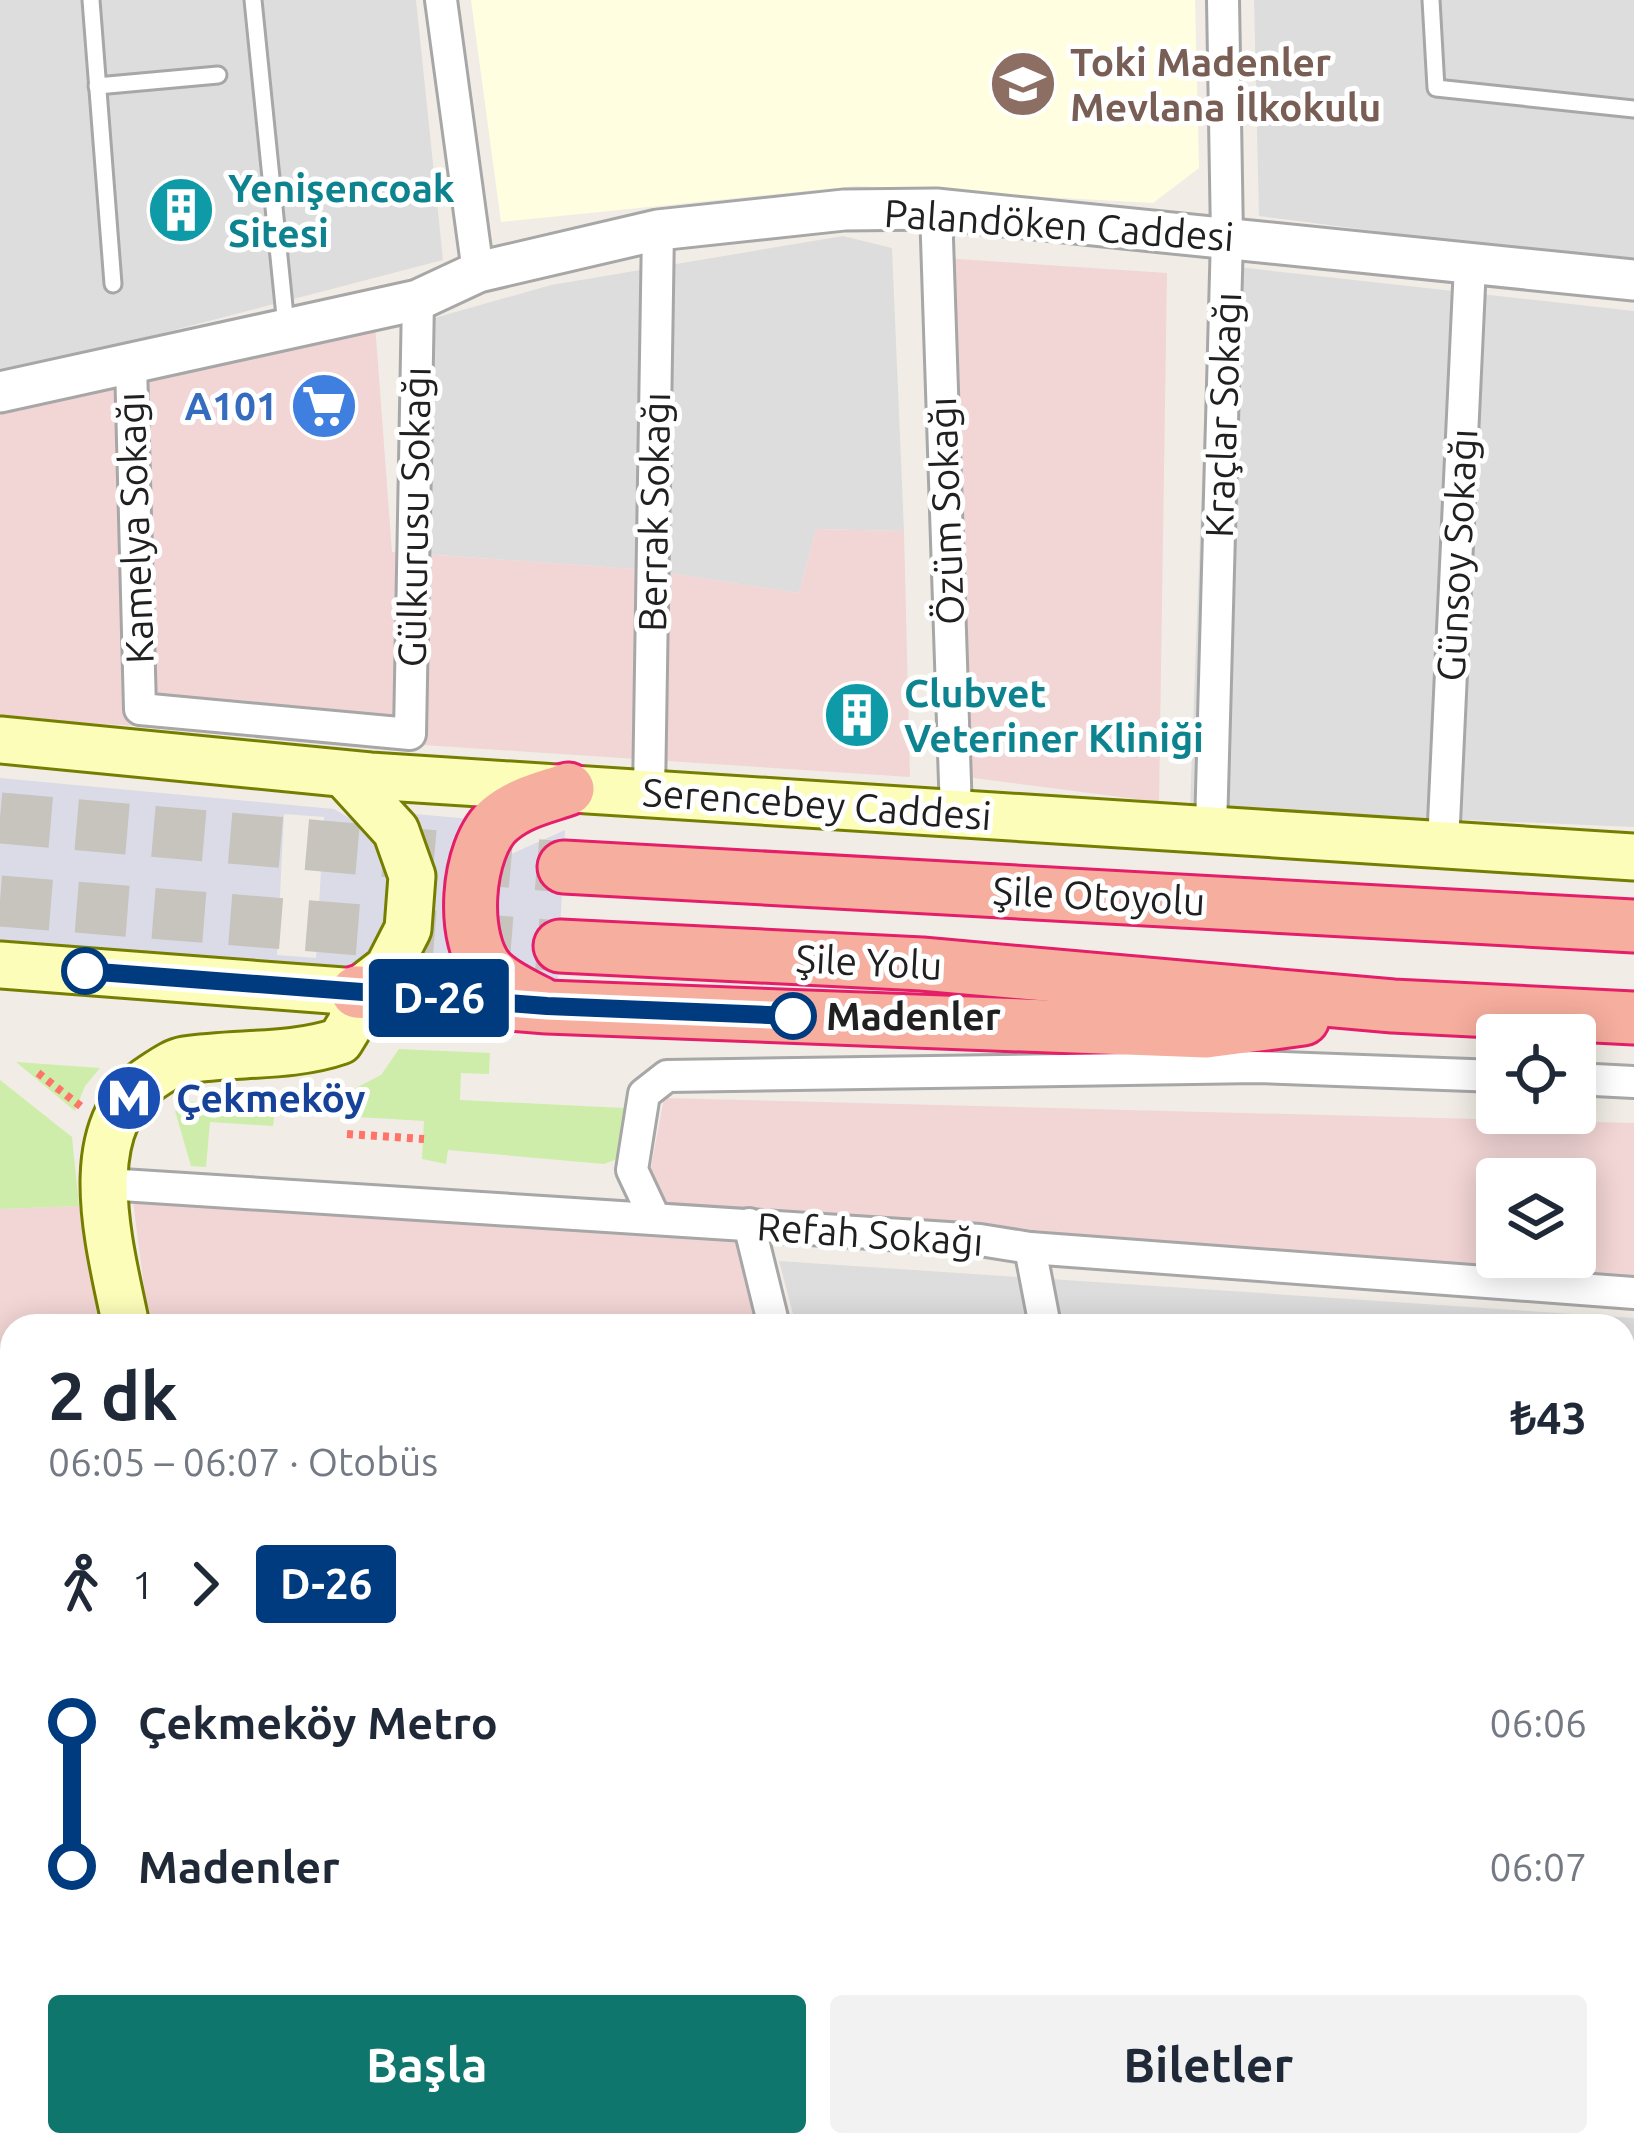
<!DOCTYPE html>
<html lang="tr">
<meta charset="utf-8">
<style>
body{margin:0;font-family:Ubuntu,sans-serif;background:#f2f2f3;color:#1f2937;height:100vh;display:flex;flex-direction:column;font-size:45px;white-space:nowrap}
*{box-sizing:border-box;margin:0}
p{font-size:39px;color:#747a83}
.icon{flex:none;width:66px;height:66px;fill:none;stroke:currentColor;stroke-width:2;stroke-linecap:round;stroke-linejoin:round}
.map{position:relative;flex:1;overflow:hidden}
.sheet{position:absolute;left:0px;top:1314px;width:1635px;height:843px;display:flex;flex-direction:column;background:#fff;border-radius:36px 36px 0 0;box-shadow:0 6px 30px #0003}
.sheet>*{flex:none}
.badge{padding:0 24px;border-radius:9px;font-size:42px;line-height:78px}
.fabs{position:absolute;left:1476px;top:1014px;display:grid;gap:24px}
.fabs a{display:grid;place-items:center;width:120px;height:120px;border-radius:12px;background:#fff;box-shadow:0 6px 30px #0003;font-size:60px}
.map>.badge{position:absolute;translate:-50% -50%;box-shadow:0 0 0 6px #fff}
.legs{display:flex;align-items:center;gap:18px;height:132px;padding:0 48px;font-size:39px}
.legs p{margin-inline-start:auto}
.summary{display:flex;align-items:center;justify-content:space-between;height:204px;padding:0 48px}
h1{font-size:66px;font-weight:700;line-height:90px}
.cta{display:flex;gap:24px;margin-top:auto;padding:24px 48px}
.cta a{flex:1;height:138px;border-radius:12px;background:#0f766e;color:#fff;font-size:48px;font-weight:700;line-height:138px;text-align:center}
.cta a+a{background:#f2f2f3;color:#1f2937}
ul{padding:0 48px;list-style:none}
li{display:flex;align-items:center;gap:42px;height:144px;font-size:45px}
li i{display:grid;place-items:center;width:18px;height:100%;margin:0 15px;background:currentColor}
li i::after{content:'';width:30px;height:30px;margin:-15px;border:9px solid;border-radius:50%;background:#fff}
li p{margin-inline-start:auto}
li:first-child i{background:linear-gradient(#0000 50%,currentColor 0)}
li:last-child i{background:linear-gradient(currentColor 50%,#0000 0)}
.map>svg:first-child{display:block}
.residential{fill:#dedddd}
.commercial{fill:#f2d5d5;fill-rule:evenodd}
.education{fill:#fffee1}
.grass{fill:#ceedaa}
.park{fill:#c2fcc5}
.plaza{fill:#dadbe7;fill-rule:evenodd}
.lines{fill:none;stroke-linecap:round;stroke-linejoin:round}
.trunk-tunnel{stroke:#c7c4be;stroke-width:51;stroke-dasharray:51 26;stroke-linecap:butt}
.service-casing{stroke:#a7a7a7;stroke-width:21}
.minor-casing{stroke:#a7a7a7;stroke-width:36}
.tertiary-casing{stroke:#a7a7a7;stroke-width:45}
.secondary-casing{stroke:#757e00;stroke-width:51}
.trunk-casing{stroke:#e41e69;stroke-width:57}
.path{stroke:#ff7369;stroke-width:8;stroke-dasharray:6 6;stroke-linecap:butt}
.service{stroke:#fff;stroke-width:15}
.minor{stroke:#fff;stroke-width:30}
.tertiary{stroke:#fff;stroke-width:39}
.secondary{stroke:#fcfdb9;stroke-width:45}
.trunk{stroke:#f6ae9e;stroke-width:51}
.line-1-casing{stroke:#fff;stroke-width:27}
.line-1{stroke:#003b80;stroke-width:18}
.stop-1-dot{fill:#fff;stroke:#003b80;stroke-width:6}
.labels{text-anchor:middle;stroke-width:10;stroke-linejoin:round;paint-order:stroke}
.education-label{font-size:39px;font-weight:bold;fill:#785e54;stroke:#fff;text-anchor:start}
.culture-label{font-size:39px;font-weight:bold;fill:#0d838f;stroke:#fff;text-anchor:start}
.street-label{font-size:39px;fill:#202020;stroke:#fff}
.shop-label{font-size:39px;font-weight:bold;fill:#366cbe;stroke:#fff;text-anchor:end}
.stop-label{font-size:39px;font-weight:bold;fill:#202020;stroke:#fff;text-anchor:start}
.transit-label{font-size:39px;font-weight:bold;fill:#164399;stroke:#fff;text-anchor:start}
</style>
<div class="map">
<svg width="1634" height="2156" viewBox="0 0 1634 2156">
<rect width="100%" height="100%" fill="#f1ede6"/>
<!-- residential -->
<g class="residential">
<path d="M0,0H416L443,260L101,349L0,370Z"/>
<path d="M1254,0H1634V264L1259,216Z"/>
<path d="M843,236L892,248L904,531L816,529L799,593L649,570L423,554L424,321L551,285Z"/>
<path d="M1210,264L1634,311V827L1190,808Z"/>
<path d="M779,1261L1634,1318V2156H1284V2145H1623V1326H796Z"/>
<path d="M12,1930V2145H1090V2156H0V1959Z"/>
</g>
<!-- commercial -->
<g class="commercial">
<path d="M942,258L1167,273L1159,802L943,774Z"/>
<path d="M375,324L392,552L649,570L799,593L816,529L904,531L910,777L0,717V405Z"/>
<path d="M664,1098L1634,1123V1280L742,1212L766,1326H149L133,1201L643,1210ZM1497,1179H1575V1257H1497Z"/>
<path d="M79,1206L103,1326H12V1848L0,1879V1209Z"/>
</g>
<!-- education -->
<path class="education" d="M471,0H1195L1199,168L1153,203L856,186L501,222Z"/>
<!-- grass -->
<g class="grass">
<path d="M399,1049L490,1053L489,1074L461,1073L460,1100L624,1108L617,1159L604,1164L448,1150L446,1164L422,1159L424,1121L275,1112L273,1126L210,1122L206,1167L191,1166L175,1111L187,1102L344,1094L381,1075Z"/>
<path d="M16,1062L100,1068L85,1086L75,1111Z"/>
<path d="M0,1080L72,1137L79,1206L0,1209Z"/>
</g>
<!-- park -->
<rect class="park" x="1090" y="2145" width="194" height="11"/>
<!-- plaza -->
<g class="plaza">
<path d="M0,778L334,809L368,829L391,870L394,908L381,945L354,967L0,941ZM284,814L324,817L316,958L277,955Z"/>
<path d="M404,813L482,820L473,985L401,981L431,914L436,878Z"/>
<path d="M565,830L557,994L488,945L490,887L509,855Z"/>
</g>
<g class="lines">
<!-- trunk-tunnel -->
<g class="trunk-tunnel">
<path d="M0,818L564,867"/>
<path d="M0,901L560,946"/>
</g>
<defs>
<g id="service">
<path d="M91,0L113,284"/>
<path d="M253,0L286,326"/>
<path d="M1431,0L1436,88L1634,109"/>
<path d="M97,86L218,75"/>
</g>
<g id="minor">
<path d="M441,0L478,272"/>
<path d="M936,209L956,813"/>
<path d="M131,364L140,709L410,734L418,300"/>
<path d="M649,794L658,230"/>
<path d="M1211,829L1227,237L1223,0"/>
<path d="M1443,844L1470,265"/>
<path d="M1575,1079L1634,1082"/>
<path d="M106,1184L980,1240L1030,1248L1634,1293"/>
<path d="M655,1219L632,1170L644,1094L667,1076L1257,1067L1497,1076"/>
<path d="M749,1224L774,1326"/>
<path d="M1030,1248L1045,1326"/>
<path d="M1623,1515L1634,1516"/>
<path d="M1623,1754H1634"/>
<path d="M0,1831L12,1836"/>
<path d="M1623,1999H1634"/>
<path d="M0,2112L12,2113"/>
<path d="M434,2145L575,2156"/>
<path d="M345,2156L346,2145"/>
<path d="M1066,2156V2145"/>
<path d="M1303,2156L1304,2145"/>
<path d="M1515,2156L1516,2145"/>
</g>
<g id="tertiary">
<path d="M0,392L418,300L478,272L658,230L844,210L936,209L1634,280"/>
<path d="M0,1586L12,1590"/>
</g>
<g id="secondary">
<path d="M0,740L370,776L1634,857"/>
<path d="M344,774L396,831L412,876L408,929L388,968L357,992"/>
<path d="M0,965L357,992"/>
<path d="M126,1326C111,1250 74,1127 152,1077C163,1070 173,1062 185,1060C236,1052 291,1058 340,1041L351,1023L357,992"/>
<path d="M0,1923L12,1894"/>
</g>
<g id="trunk">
<path d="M564,867L1634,926"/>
<path d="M560,946L922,964L1393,1006L1634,1018"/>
<path d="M357,992L547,1007L1206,1032L1303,1019"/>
<path d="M540,1003C524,995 505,986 492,974C459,943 466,847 500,819C520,802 545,797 568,789"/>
</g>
</defs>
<!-- service casing -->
<use href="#service" class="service-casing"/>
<!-- minor casing -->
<use href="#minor" class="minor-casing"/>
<!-- tertiary casing -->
<use href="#tertiary" class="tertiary-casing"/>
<!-- secondary casing -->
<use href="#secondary" class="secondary-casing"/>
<!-- trunk casing -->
<use href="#trunk" class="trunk-casing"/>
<!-- path -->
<g class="path">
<path d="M38,1073L83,1108"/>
<path d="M347,1134L424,1139"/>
<path d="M0,1353L12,1352"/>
</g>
<!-- service -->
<use href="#service" class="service"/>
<!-- minor -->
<use href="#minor" class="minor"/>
<!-- tertiary -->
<use href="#tertiary" class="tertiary"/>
<!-- secondary -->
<use href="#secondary" class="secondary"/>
<!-- trunk -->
<use href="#trunk" class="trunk"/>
</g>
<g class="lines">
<defs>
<path id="line-1" d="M85,971L547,1006L793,1016"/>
</defs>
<!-- line-1 casing -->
<use href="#line-1" class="line-1-casing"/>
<!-- line-1 -->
<use href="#line-1" class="line-1"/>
</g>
<!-- icons -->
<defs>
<symbol id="school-disc" viewBox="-11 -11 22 22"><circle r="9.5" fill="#8d6e63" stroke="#fff"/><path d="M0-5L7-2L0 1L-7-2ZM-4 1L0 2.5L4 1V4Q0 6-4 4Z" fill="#fff"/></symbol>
<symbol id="building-disc" viewBox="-11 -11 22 22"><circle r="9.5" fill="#0f9aa8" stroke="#fff"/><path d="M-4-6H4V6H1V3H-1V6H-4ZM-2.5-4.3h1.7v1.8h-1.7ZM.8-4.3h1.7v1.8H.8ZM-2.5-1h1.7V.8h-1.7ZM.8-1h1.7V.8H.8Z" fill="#fff"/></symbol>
<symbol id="supermarket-disc" viewBox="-11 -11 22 22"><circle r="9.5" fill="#3f7fe0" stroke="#fff"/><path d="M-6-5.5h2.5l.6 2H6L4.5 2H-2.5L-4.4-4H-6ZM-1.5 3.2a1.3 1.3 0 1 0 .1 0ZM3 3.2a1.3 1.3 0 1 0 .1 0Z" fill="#fff"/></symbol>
<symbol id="metro-disc" viewBox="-11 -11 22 22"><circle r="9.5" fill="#1a4fb4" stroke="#fff"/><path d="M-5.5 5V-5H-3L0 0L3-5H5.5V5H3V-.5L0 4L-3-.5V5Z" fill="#fff"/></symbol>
</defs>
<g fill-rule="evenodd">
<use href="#school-disc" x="985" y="46" width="76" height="76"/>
<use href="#building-disc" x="143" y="172" width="76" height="76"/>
<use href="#supermarket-disc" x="286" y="368" width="76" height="76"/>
<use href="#building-disc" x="819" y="677" width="76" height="76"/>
<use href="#metro-disc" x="91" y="1060" width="76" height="76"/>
</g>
<!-- markers -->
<g class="stop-1-dot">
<circle cx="85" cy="971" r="21"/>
<circle cx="793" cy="1016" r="21"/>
</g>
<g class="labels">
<!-- education labels -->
<g class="education-label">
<text x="1070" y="76">Toki Madenler<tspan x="1070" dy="45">Mevlana İlkokulu</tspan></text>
</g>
<!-- culture labels -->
<g class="culture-label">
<text x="228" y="202">Yenişencoak<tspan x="228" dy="45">Sitesi</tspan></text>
<text x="904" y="707">Clubvet<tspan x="904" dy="45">Veteriner Kliniği</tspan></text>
</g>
<!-- street labels -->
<g class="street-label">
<text transform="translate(1059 225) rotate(4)" y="14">Palandöken Caddesi</text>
<text transform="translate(1223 415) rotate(-88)" y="14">Kraçlar Sokağı</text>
<text transform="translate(946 511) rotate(-92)" y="14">Özüm Sokağı</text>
<text transform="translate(654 512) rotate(-89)" y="14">Berrak Sokağı</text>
<text transform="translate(414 517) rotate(-89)" y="14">Gülkurusu Sokağı</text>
<text transform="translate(135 528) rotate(-92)" y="14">Kamelya Sokağı</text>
<text transform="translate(1457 555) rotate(-87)" y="14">Günsoy Sokağı</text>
<text transform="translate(817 804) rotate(4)" y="14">Serencebey Caddesi</text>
<text transform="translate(1099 896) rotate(3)" y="14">Şile Otoyolu</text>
<text transform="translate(869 962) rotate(3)" y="14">Şile Yolu</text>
<text transform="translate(870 1234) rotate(4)" y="14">Refah Sokağı</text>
</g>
<!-- shop labels -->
<g class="shop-label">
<text x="278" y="420">A101</text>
</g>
<!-- stop labels -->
<g class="stop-label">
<text x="826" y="1030">Madenler</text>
</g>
<!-- transit labels -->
<g class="transit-label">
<text x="176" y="1112">Çekmeköy</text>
</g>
</g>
</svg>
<div class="fabs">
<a><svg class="icon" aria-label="locate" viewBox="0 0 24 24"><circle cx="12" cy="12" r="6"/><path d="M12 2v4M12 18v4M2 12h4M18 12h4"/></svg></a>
<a><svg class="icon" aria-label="layers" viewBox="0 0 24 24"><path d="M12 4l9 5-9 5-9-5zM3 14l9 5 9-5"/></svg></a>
</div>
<b class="badge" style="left:439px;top:998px;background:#003b80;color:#fff">D-26</b>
<section class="sheet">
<div class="summary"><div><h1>2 dk</h1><p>06:05 – 06:07 · Otobüs</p></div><b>₺43</b></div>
<div class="legs"><svg class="icon" aria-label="walk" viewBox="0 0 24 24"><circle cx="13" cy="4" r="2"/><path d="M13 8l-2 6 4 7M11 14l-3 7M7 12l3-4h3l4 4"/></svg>1<svg class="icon" aria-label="forward" viewBox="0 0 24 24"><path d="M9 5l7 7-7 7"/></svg><b class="badge" style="background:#003b80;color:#fff">D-26</b></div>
<ul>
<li><i style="color:#003b80"></i><b>Çekmeköy Metro</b><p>06:06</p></li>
<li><i style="color:#003b80"></i><b>Madenler</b><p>06:07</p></li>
</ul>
<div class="cta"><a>Başla</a><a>Biletler</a></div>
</section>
</div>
